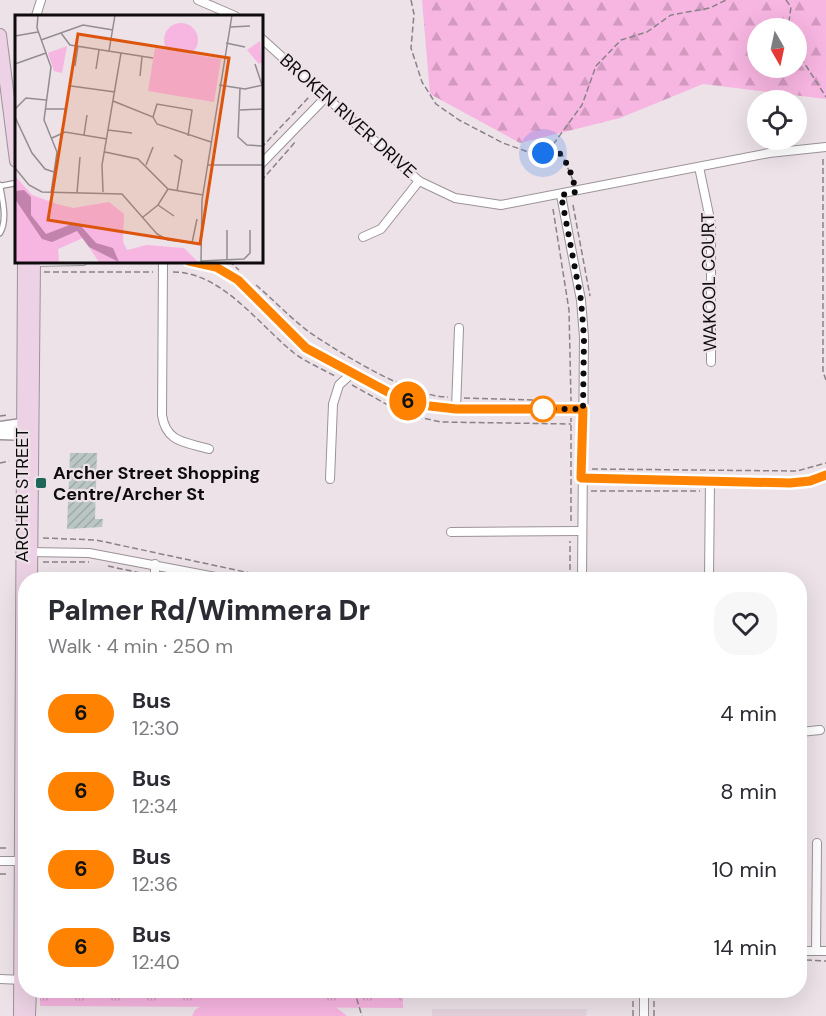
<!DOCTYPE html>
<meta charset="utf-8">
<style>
body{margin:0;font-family:"DM Sans",sans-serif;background:#f7f7f7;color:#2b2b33;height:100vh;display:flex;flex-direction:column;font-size:22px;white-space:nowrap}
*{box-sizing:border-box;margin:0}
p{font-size:20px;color:#7c7c81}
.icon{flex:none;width:33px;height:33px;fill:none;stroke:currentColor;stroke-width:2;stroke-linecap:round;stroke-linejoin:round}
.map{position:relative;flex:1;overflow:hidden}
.drawer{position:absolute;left:18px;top:572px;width:789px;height:426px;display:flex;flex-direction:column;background:#fff;border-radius:24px;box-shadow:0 6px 24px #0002}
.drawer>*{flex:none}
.badge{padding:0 12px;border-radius:20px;font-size:21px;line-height:39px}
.needle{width:39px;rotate:171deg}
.tools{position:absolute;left:747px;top:18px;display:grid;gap:12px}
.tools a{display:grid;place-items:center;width:60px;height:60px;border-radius:50%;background:#fff;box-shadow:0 6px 24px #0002;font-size:30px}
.you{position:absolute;width:30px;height:30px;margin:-15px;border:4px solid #fff;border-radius:50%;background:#1a73e8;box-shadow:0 0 0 9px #1a73e833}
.map>.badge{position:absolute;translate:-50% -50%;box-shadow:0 0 0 3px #fff}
.round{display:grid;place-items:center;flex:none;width:63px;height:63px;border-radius:24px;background:#f7f7f7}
.overview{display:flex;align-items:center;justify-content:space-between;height:102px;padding:0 30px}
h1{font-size:28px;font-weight:800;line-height:45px}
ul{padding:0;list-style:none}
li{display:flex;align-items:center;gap:18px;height:78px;padding:0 30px}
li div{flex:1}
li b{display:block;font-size:22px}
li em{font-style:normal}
li .badge{min-width:66px;font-weight:700;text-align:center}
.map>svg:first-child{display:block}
.built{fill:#e5d3de}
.forest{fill:url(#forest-firs);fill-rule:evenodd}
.park{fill:url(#park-tufts)}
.garden{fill:#f7b5e1}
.building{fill:url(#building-hatch)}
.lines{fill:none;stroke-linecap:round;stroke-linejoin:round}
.service-casing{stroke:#9c9299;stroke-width:7}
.minor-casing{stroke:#9c9299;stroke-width:10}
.tertiary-casing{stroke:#9c9299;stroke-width:13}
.secondary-casing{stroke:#9c9299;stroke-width:14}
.path{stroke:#898387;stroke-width:1.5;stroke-dasharray:6 3;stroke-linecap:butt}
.service{stroke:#fff;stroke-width:4.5}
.minor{stroke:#fff;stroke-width:8}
.tertiary{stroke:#fff;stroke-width:10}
.secondary{stroke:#ecd2e4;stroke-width:12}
.line-casing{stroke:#fff;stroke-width:14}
.line{stroke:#ff8200;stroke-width:9}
.walk{stroke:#0e0b0d;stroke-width:6;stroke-dasharray:0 10.8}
.stop-dot{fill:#fff;stroke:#ff8200;stroke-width:3}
.poi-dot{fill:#1f6558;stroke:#ece2e8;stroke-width:2}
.labels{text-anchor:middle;stroke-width:4.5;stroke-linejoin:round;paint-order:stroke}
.street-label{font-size:18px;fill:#0e0b0d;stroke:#ece2e8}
.poi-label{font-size:18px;font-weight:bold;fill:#0e0b0d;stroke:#ece2e8;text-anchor:start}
.inset-road{fill:none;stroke:#938c90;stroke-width:1.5}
.view{fill:#dd550c;fill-opacity:0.15;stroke:#dd550c;stroke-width:3}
.inset-edge{fill:none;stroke:#0e0b0d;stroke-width:3}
</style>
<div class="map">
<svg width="826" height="1016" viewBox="0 0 826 1016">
<defs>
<pattern id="forest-firs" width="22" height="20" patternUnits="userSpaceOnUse" patternTransform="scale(1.5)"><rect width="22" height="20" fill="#f7b5e1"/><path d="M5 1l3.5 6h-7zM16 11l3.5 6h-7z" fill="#d39ac0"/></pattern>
<pattern id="park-tufts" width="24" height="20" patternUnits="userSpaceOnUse" patternTransform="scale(1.5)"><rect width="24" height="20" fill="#f7b5e1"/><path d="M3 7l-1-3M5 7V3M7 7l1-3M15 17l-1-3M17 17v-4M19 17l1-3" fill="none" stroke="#d39ac0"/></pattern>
<pattern id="building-hatch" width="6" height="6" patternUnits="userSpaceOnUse" patternTransform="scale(1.5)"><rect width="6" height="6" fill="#bac6c3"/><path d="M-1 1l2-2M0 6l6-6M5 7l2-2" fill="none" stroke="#9fa9a6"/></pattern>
</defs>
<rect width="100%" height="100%" fill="#ece2e8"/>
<!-- built -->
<path class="built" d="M432,1009H587L586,1016H432Z"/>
<!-- forest -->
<path class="forest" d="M422,0H826V99L703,84L620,118L520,143L430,94ZM758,28H796V68H758Z"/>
<!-- park -->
<path class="park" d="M40,990H403V1008L40,1006Z"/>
<!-- garden -->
<path class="garden" d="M226,990C268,990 313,986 347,1016H192L195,1010Z"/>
<!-- building -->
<path class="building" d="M70,453H97L95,519H103L102,527L67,529Z"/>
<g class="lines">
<defs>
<g id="service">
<path d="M0,185C2,199 8,219 0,233"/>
<path d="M0,186L16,183"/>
</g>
<g id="minor">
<path d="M198,0L235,16"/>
<path d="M36,16L41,0"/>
<path d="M261,38L419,181L455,198L501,205L769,153L826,147"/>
<path d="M261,164L326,97"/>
<path d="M699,167L711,224V362"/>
<path d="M561,195L581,300L584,337L582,579"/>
<path d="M363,237L381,229L419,181"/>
<path d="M163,261L162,415C166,443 186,442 209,449"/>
<path d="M189,261L216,267L238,280L306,348L399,397L421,406L456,409H583"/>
<path d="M29,262L83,261"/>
<path d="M456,409L459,328"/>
<path d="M330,479L333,404L339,385L352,373"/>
<path d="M581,479L790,483L810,481L826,475"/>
<path d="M451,532L582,531"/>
<path d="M28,552L89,553L226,579"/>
<path d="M155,579V564"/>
<path d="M709,579L710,481"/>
<path d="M800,732L820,730"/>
<path d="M0,861H24"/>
<path d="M800,951H826"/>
<path d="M816,951L817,843"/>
<path d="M0,979L24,980"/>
<path d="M644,1016V990"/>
</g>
<g id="tertiary">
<path d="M0,427L29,423"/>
<path d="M0,434L31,435"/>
</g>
<g id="secondary">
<path d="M0,35L16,161"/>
<path d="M31,579L34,261"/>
<path d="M20,1016L24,261"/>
<path d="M29,1016L30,990"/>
</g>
</defs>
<!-- service casing -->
<use href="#service" class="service-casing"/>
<!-- minor casing -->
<use href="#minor" class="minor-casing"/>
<!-- tertiary casing -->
<use href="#tertiary" class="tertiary-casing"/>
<!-- secondary casing -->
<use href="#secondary" class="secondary-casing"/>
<!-- path -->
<g class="path">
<path d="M411,0L414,14L411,48L422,82L436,104L459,120L503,143L531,153H543L552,146L582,105L596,66L621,40L647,32L671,15L710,8L726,0"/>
<path d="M786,0L791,7L788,28"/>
<path d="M796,50L826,97"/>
<path d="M553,146L562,154L574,183"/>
<path d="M261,148L309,97"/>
<path d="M823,159V372L826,380"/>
<path d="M261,181L296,141"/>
<path d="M573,205L590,296"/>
<path d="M553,209L569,310L571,401"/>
<path d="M229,261L239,270"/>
<path d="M44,272H153"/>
<path d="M173,272C222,272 259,325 294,353C306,362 322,369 335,376"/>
<path d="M256,285C275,301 294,322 315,336C345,356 412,397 448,397"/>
<path d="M352,385L404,414L441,422L571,424"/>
<path d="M464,398L535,400"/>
<path d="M0,416L8,415"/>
<path d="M0,463L9,461"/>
<path d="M592,469L797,471L826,463"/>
<path d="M591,491H700"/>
<path d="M571,521V418"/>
<path d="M43,538L96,540L278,579"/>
<path d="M43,562H89"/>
<path d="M108,566L145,574"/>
<path d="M570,579V541"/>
<path d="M0,848H7"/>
<path d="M0,874H6"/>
<path d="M800,940H808"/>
<path d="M806,960L826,961"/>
<path d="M354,990L362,1016"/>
<path d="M633,1016V990"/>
<path d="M654,1016V990"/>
</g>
<!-- service -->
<use href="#service" class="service"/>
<!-- minor -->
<use href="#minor" class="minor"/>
<!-- tertiary -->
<use href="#tertiary" class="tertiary"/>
<!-- secondary -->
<use href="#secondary" class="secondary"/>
</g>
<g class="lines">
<defs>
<path id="line" d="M189,261L216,267L238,280L306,348L399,398L421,405L456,409H583L581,478L790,483L810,481L826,475"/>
</defs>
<!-- line casing -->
<use href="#line" class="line-casing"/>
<!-- line -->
<use href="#line" class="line"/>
<!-- walk -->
<path class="walk" d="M543,409H583L584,337L581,300L561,195L576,192C572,174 567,158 552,146L543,153"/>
</g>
<!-- markers -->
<circle class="stop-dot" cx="543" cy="409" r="12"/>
<rect class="poi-dot" x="35" y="477" width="12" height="12" rx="3"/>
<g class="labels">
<!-- street labels -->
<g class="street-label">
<text transform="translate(348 116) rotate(42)" y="6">BROKEN RIVER DRIVE</text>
<text transform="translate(709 282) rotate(-91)" y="6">WAKOOL COURT</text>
<text transform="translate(22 495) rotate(-90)" y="6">ARCHER STREET</text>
</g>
<!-- poi labels -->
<g class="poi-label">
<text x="53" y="479">Archer Street Shopping<tspan x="53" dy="21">Centre/Archer St</tspan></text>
</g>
</g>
<!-- overview -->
<g transform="translate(15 15)">
<rect width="248" height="248" fill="#ece2e8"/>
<path d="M0,161L17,180L42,189L58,193L94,187L109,199L108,227L112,235L132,230L169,233L183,247H84L68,223L43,234L44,247H0Z" fill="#f7b5e1"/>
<path d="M245,26L247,47L244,49L232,35ZM52,31L47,58L39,56L33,38ZM140,33L206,44L199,87L133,76Z" fill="#f7b5e1"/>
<path d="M149 25a17 17 0 1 1 34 0a17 17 0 1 1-34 0ZM139 57a15 15 0 1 1 30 0a15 15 0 1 1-30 0ZM172,51L199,56L195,82L168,77Z" fill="#f7b5e1"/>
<path d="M9,175L16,182V200L31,219L57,209L65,210L81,228L98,233L104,247L74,232L62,216L37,227L27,224L0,184V176Z" fill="#c182ac"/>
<path class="inset-road" d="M23,0L22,13L36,52L29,105L42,137L36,178M215,12L235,11M46,18L55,30L138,43M0,21L23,17M26,25L68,10L98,15M211,28L230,32M94,36L100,0M0,49L31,38M240,49L247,70M60,51L63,31M81,54L84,35M125,61L127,42M204,70L230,74L248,70M56,71L100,77M225,73L223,122L232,130L248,131M98,86L138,102L142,109L196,127M0,94L11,83L31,85M30,94H51M225,95L248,94M0,102L17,138L30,154L39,157M138,102L142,89L177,95L173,121M93,115L117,118M69,120L72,100M37,123L50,117L92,124M90,137L123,144L153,174L188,180M159,140L167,145L162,176M131,150L138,132M192,150H248M0,153L14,170L27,177L107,179L142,219L153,225L177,228L182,204M88,177L87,150L106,38M62,178L65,142M143,190L159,201M128,202L143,190L153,174M212,215V246M186,246L229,244L235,238V215M186,247L187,185L217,0"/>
<path class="view" d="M63,19L214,43L185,229L33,205Z"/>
<rect width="248" height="248" class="inset-edge"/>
</g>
</svg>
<div class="tools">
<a><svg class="needle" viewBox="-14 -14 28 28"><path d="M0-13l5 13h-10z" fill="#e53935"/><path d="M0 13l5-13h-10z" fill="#7c7c81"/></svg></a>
<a><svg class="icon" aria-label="locate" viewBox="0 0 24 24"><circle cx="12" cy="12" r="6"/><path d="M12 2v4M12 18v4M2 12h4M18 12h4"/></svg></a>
</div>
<div class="you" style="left:543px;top:153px"></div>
<b class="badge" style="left:408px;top:401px;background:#ff8200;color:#111">6</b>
<section class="drawer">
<div class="overview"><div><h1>Palmer Rd/Wimmera Dr</h1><p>Walk · 4 min · 250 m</p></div><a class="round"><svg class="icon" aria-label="heart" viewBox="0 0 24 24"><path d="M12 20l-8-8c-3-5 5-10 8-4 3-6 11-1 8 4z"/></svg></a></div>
<ul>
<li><span class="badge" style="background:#ff8200;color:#111">6</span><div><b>Bus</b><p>12:30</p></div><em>4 min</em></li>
<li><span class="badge" style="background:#ff8200;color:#111">6</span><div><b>Bus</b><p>12:34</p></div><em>8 min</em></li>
<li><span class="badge" style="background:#ff8200;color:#111">6</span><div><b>Bus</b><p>12:36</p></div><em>10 min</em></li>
<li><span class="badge" style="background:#ff8200;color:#111">6</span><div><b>Bus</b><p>12:40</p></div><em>14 min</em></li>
</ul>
</section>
</div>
